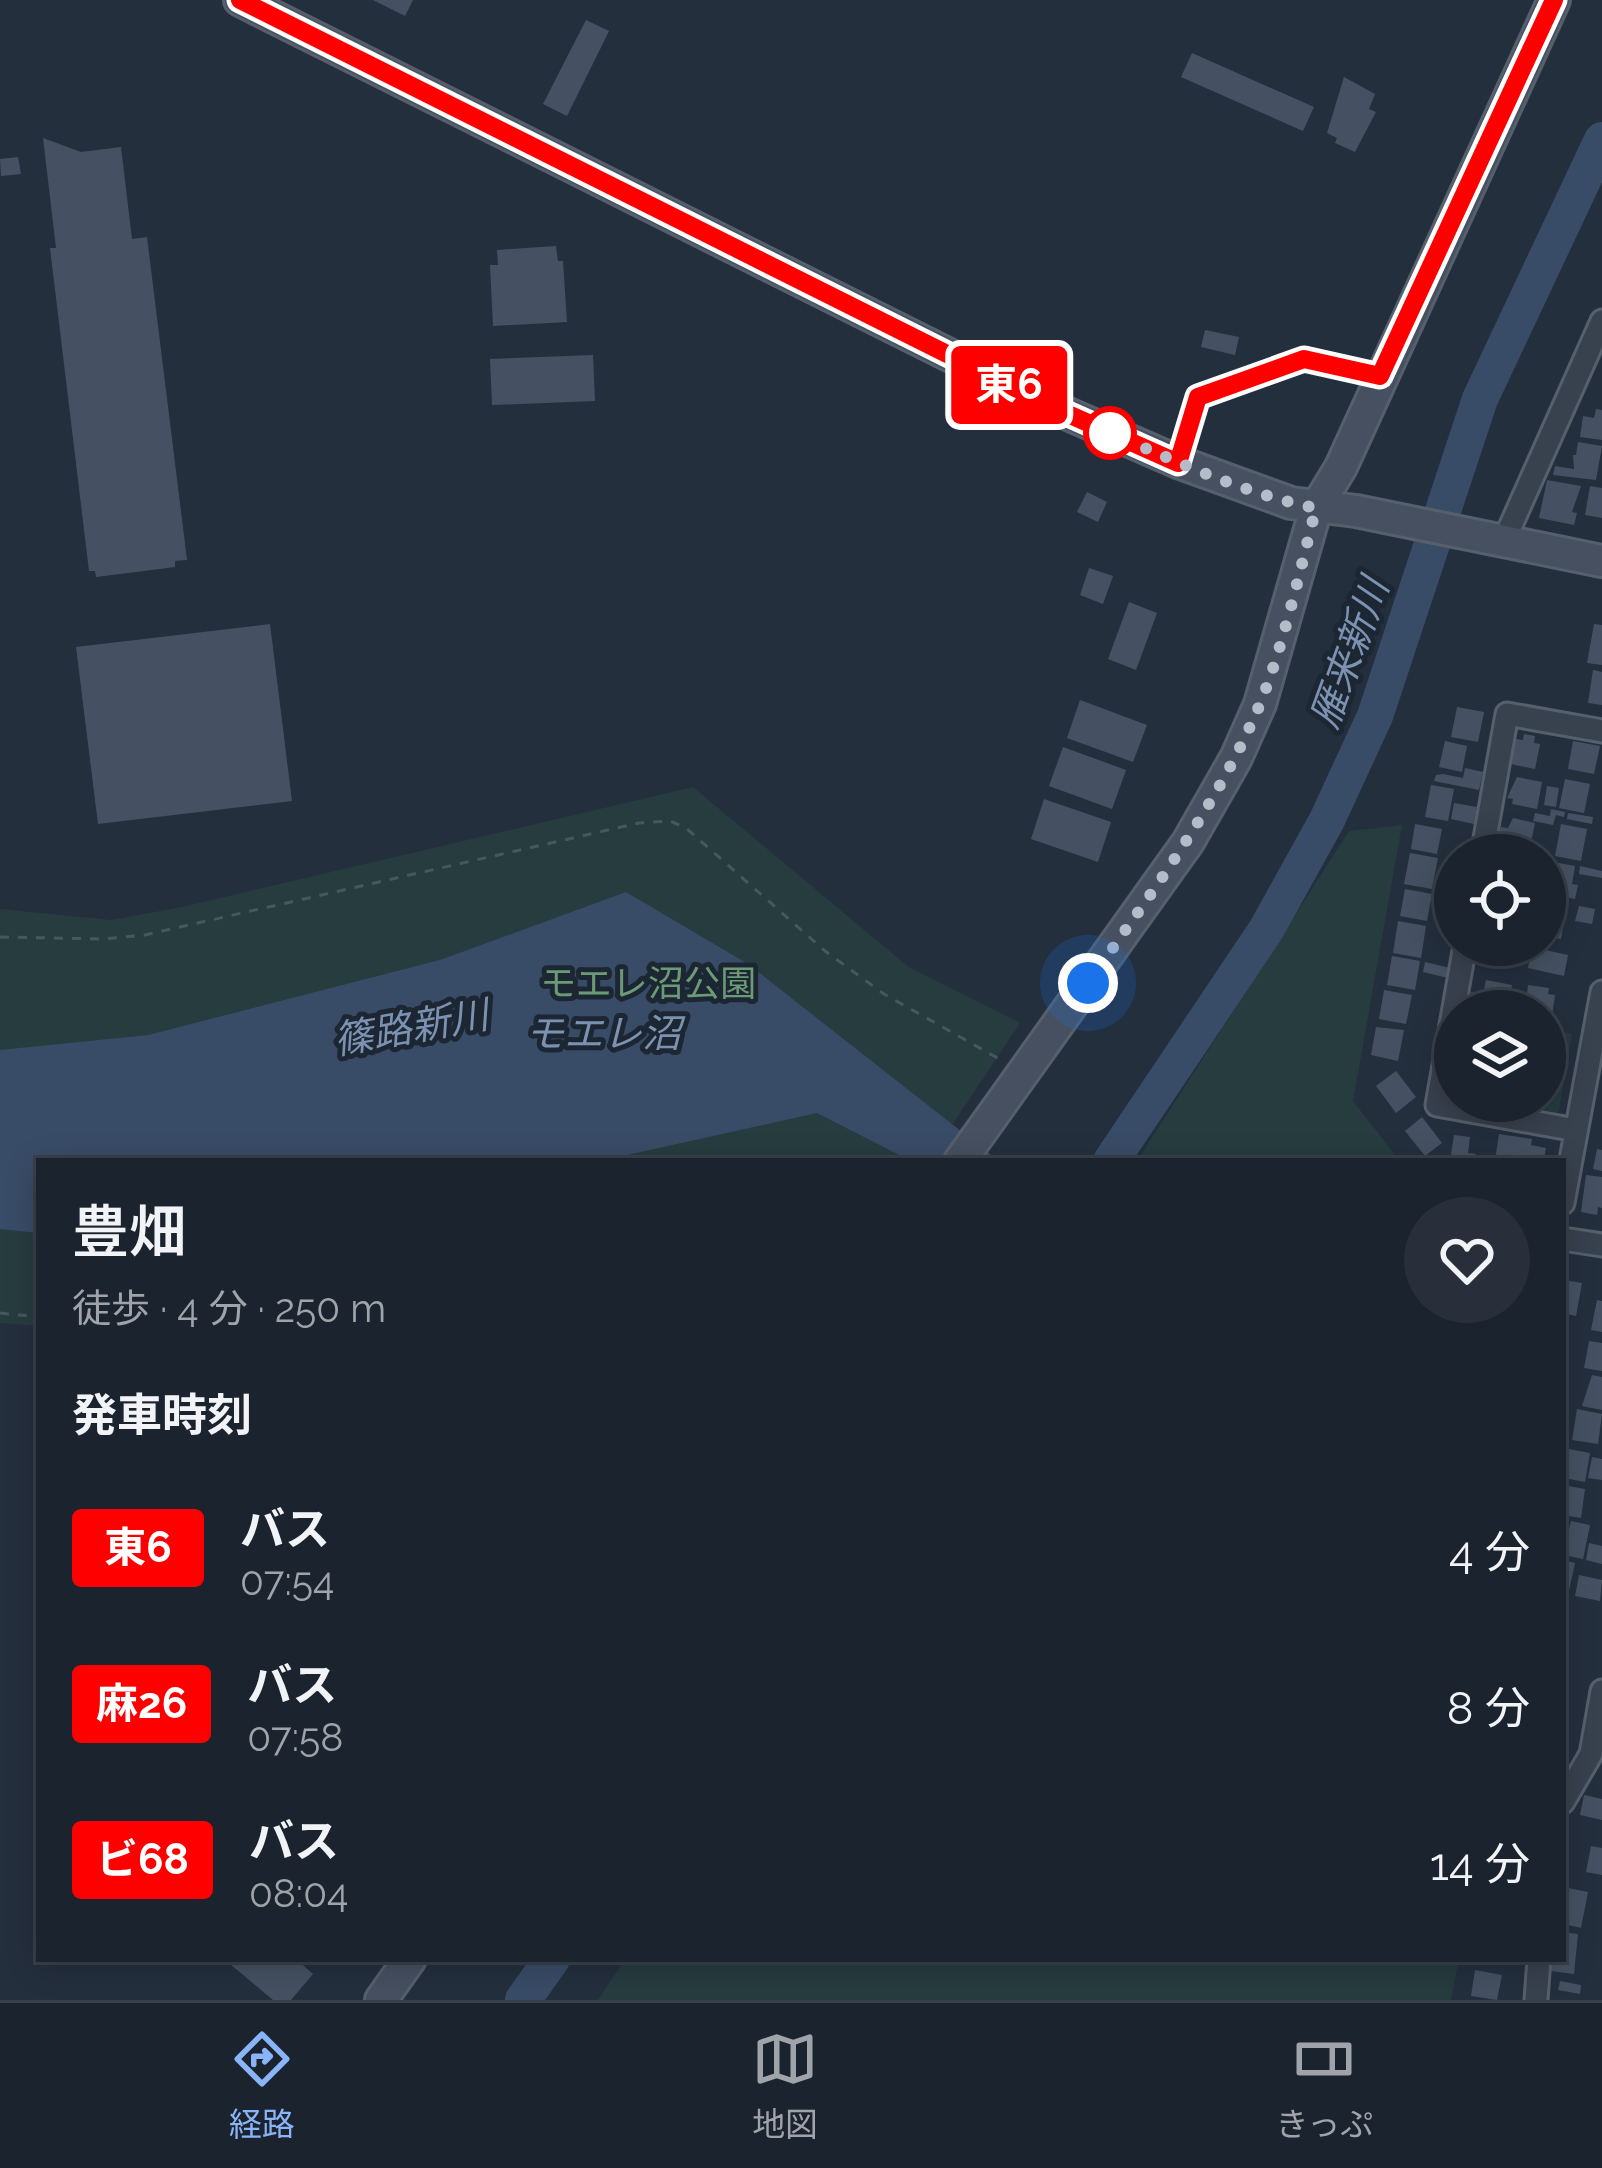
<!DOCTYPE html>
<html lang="ja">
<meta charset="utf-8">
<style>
body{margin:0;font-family:Raleway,"Noto Sans JP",sans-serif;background:#282f3a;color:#f1f3f6;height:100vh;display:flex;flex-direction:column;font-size:45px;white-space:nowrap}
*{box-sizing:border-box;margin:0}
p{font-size:39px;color:#a0a4aa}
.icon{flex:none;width:66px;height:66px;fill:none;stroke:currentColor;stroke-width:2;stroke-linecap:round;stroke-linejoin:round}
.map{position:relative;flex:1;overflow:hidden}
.drawer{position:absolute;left:36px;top:1158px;width:1530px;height:804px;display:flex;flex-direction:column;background:#1b232e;border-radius:0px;box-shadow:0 6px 30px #0003,0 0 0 3px #39404a}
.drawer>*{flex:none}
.badge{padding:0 24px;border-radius:9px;font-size:42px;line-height:78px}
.buttons{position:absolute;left:1434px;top:834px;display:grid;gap:24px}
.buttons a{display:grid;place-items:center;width:132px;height:132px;border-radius:50%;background:#1b232e;box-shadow:0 6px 30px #0003,0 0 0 3px #39404a;font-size:60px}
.you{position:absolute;width:60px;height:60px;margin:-30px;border:9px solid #fff;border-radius:50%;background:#1a73e8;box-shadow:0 0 0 18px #1a73e833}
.map>.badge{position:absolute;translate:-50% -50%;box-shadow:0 0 0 6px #fff}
h2{padding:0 36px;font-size:45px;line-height:108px}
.round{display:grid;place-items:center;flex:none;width:126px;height:126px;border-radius:63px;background:#282f3a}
.summary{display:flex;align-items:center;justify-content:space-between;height:204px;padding:0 36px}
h1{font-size:57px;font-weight:600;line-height:90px}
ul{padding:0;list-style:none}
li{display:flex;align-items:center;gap:36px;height:156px;padding:0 36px}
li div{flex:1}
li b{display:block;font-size:45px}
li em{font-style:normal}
li .badge{min-width:132px;font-weight:700;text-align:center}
.menu{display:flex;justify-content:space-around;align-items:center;height:168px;border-top:3px solid #39404a;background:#1b232e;font-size:33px;color:#a0a4aa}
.menu a{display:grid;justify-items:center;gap:6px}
.menu .current{color:#8ab4f8}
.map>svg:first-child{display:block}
.green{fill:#263c3f}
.water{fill:#394c67}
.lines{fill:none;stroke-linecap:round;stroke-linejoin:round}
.river{stroke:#394c67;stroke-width:36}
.building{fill:#455162}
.lane-casing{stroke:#565f6c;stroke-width:16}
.street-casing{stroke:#565f6c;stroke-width:27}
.secondary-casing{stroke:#565f6c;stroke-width:36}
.path{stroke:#44595c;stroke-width:3;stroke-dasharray:9 9;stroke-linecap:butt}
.lane{stroke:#38414e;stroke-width:10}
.street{stroke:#38414e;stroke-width:21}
.secondary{stroke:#465061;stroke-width:30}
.line-casing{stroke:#fff;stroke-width:27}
.line{stroke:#f00;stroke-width:18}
.walk{stroke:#b4bcc9;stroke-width:12;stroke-dasharray:0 21.6}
.stop-dot{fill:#fff;stroke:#f00;stroke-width:6}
.labels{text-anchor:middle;stroke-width:10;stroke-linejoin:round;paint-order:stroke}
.park-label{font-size:36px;fill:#6b9a76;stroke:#1d2633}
.water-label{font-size:39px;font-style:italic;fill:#7c92b1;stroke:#1d2633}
</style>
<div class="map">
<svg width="1602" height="2000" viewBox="0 0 1602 2000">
<rect width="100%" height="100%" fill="#242f3e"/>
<!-- green -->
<g class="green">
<path d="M693,787L910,968L1020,1023L928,1161H39V1326L0,1323V909L111,920L182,907Z"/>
<path d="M1402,825L1353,1101L1400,1161H1137L1349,831Z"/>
<path d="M1545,1029L1572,1034L1559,1111L1549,1118L1463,1101H1545Z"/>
<path d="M625,1959H1459L1451,2000H598Z"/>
</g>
<!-- water -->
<path class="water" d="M626,892L748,964L999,1161H911L817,1113L600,1161H39V1233L0,1229V1050L148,1035L440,960Z"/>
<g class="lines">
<!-- river -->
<g class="river">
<path d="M1111,1161L1266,930L1327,820L1375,716L1480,399L1602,140"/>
<path d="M523,2000L552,1959"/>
</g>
</g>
<!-- building -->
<g class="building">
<path d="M373,0H413L405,16Z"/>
<path d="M586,20L609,31L567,116L543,104Z"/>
<path d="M1192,53L1314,107L1303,131L1181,77Z"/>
<path d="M1344,77L1375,94L1369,109L1376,112L1355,152L1335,143L1337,138L1327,133Z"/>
<path d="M43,138L81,152L121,147L132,239L147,237L187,560L175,561V567L96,577L95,571H89L50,248H56Z"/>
<path d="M18,157L21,174L1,176L0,159Z"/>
<path d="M556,246L558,261H563L567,322L493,326L490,265H498L497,250Z"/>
<path d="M1205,330L1239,337L1235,355L1201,347Z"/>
<path d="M593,355L595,401L492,405L490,359Z"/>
<path d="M1596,409L1602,410V440L1580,437L1583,416L1594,418Z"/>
<path d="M1578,442L1602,446L1596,480L1553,475L1555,466L1574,469L1573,455H1576Z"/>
<path d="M1547,480L1581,486L1572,512L1577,513L1574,525L1539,518Z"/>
<path d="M1590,486L1602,488V518L1585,515Z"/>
<path d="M1087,492L1107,502L1098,522L1077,512Z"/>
<path d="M1089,568L1113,576L1103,604L1080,595Z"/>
<path d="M1129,602L1157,613L1136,670L1108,659Z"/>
<path d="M270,624L292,801L98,824L76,647Z"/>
<path d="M1594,624L1602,625V665L1587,663Z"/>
<path d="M1593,670L1602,672V705L1588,703Z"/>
<path d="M1080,700L1147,725L1133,762L1067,738Z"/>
<path d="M1457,707L1484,712L1478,742L1451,737Z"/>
<path d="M1524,734L1535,736L1534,743L1540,744L1535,769L1511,764L1516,739L1523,740Z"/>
<path d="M1445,741L1467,746L1462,772L1439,767Z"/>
<path d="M1573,741L1600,746L1594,774L1568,769Z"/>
<path d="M1063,747L1126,770L1112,809L1049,786Z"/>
<path d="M1465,768L1483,772L1479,790L1434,781L1436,775L1443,774L1463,778Z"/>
<path d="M1517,777L1542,782L1537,809L1512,804L1513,799L1507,798Z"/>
<path d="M1565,779L1590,784L1584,813L1559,808Z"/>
<path d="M1431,785L1454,789L1448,821L1425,817Z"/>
<path d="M1547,786L1559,788L1556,807L1544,805Z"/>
<path d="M1044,799L1111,822L1098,862L1031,839Z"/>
<path d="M1454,803L1477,807L1474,824L1451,819Z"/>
<path d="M1551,809L1565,812L1564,817L1556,815L1553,825L1533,821L1535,813L1550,816Z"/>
<path d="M1568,813L1593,817L1592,824L1567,819Z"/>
<path d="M1513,818L1535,823L1529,852L1504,847L1506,839L1498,837L1501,827L1508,828Z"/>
<path d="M1415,824L1442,829L1437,854L1411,849Z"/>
<path d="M1561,824L1587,829L1581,861L1555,856Z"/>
<path d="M1410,853L1438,858L1432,889L1404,884Z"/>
<path d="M1548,861L1575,866L1572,884L1578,885L1575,899L1545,894Z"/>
<path d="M1580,866L1602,871V878L1579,874Z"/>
<path d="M1405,889L1432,894L1427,921L1400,916Z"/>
<path d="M1545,906L1566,910L1561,939L1545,936Z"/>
<path d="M1579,906L1595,909L1592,924L1575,921Z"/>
<path d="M1398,921L1426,926L1421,958L1393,953Z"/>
<path d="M1484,945H1523L1520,957L1513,955L1511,963L1495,960L1497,950Z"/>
<path d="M1532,947L1568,955L1564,976L1528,968Z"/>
<path d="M1392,956L1420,961L1415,990L1387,985Z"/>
<path d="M1425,962L1450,968L1448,978L1423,972Z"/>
<path d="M1486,980L1512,985L1507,1011L1469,1004L1471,992L1483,994Z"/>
<path d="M1528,985L1549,988L1548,994L1555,995L1552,1016L1545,1015V1011H1525Z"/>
<path d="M1384,990L1412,995L1406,1024L1379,1019Z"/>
<path d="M1376,1027L1404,1030L1398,1061L1371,1055Z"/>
<path d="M1396,1071L1416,1097L1396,1113L1376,1086Z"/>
<path d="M1422,1117L1442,1143L1425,1156L1405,1131Z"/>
<path d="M1499,1134L1532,1139L1531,1145L1546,1148L1544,1161H1495Z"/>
<path d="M1454,1135L1470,1137L1468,1153L1476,1154L1475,1161H1450Z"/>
<path d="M1597,1149L1602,1150V1171L1593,1169Z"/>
<path d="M1586,1175L1602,1177V1208L1598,1207L1597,1215L1581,1212Z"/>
<path d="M1564,1280L1582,1283L1576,1316L1563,1313Z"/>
<path d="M1597,1300L1602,1301V1332L1591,1330Z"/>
<path d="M1589,1341L1602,1343V1371L1584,1368Z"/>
<path d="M1592,1375L1602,1377V1410L1582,1406Z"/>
<path d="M1577,1409L1602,1414L1598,1444L1572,1440Z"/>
<path d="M1569,1449L1590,1453L1585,1482L1564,1478Z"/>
<path d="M1592,1457L1602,1459V1480L1588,1478Z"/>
<path d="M1563,1485L1585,1489L1581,1518L1563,1515Z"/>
<path d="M1571,1521L1590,1525L1583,1559L1563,1555V1532L1568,1533Z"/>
<path d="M1589,1543L1602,1546V1564L1586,1560Z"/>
<path d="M1563,1560L1575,1563L1568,1595L1563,1594Z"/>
<path d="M1579,1575L1602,1580L1600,1601L1575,1596Z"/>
<path d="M1584,1795L1602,1799V1820L1580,1815Z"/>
<path d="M1591,1846L1602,1848V1875L1586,1872Z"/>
<path d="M1563,1887L1588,1892L1581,1928L1563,1924Z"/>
<path d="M1563,1932L1578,1934L1574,1974L1550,1971L1551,1959H1563Z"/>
<path d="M224,1959H296L313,1974L291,2000H273Z"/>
<path d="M1475,1970L1502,1975L1497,2000L1471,1996Z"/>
<path d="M1560,1981L1581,1985L1580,1994L1558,1990Z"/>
</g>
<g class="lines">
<defs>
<path id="lane" d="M1179,459L1198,397L1304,359L1376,375"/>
<g id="street">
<path d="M1503,543L1602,321"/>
<path d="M1482,855L1507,714L1602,731"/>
<path d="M1465,945L1437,1105L1576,1130"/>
<path d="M1563,1203L1602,992"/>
<path d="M1563,1239L1602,1245"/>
<path d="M1563,1802L1591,1754L1602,1691"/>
<path d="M1536,2000L1539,1959"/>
</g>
<g id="secondary">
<path d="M240,0L1059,410L1178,462L1291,503L1356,511L1602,561"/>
<path d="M960,1161L1188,842L1236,758L1260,704L1316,508L1341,467L1554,0"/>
<path d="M381,2000L410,1959"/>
</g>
</defs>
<!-- lane casing -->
<use href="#lane" class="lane-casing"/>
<!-- street casing -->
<use href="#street" class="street-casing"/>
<!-- secondary casing -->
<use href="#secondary" class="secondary-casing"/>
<!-- path -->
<g class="path">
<path d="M0,937L103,939L145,935L639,823L670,821L686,828L825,951L884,994L1001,1060"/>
<path d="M1545,1054L1567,1051"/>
<path d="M0,1313L39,1317"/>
</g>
<!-- lane -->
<use href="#lane" class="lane"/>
<!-- street -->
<use href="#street" class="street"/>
<!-- secondary -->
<use href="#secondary" class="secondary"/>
</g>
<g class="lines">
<defs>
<path id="line" d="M240,0L1059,410L1178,463L1198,397L1304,359L1380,376L1554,0"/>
</defs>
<!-- line casing -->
<use href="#line" class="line-casing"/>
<!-- line -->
<use href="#line" class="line"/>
<!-- walk -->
<path class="walk" d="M1088,983C1150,895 1214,810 1257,711C1282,653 1300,570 1316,508C1241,493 1169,458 1099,428L1110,433"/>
</g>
<!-- markers -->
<circle class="stop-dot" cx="1110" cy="433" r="24"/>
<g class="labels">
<!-- park labels -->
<g class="park-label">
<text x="648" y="996">モエレ沼公園</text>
</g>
<!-- water labels -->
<g class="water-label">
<text transform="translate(1349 653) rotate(-70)" y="14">雁来新川</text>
<text transform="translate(411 1027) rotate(-10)" y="14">篠路新川</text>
<text x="603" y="1047">モエレ沼</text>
</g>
</g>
</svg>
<div class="buttons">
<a><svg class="icon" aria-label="locate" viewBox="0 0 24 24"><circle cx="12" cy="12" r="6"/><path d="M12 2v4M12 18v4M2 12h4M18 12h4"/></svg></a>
<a><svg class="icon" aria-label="layers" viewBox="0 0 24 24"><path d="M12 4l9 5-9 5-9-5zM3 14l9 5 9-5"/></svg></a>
</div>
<div class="you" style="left:1088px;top:983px"></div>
<b class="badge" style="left:1009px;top:385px;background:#f00;color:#fff">東6</b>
<section class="drawer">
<div class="summary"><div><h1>豊畑</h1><p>徒歩 · 4 分 · 250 m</p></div><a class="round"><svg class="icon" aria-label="heart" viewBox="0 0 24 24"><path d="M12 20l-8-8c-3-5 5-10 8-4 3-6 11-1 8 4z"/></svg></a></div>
<h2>発車時刻</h2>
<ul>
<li><span class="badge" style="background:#f00;color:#fff">東6</span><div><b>バス</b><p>07:54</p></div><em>4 分</em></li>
<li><span class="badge" style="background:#f00;color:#fff">麻26</span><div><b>バス</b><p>07:58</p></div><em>8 分</em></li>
<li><span class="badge" style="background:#f00;color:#fff">ビ68</span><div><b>バス</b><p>08:04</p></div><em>14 分</em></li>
</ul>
</section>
</div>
<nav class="menu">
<a class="current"><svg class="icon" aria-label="directions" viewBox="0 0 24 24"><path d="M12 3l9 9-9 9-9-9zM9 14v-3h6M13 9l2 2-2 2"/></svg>経路</a>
<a><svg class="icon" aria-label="map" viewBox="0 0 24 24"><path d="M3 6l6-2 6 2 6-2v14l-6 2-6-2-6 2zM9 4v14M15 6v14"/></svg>地図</a>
<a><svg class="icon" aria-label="tickets" viewBox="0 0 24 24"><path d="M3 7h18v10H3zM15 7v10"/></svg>きっぷ</a>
</nav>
